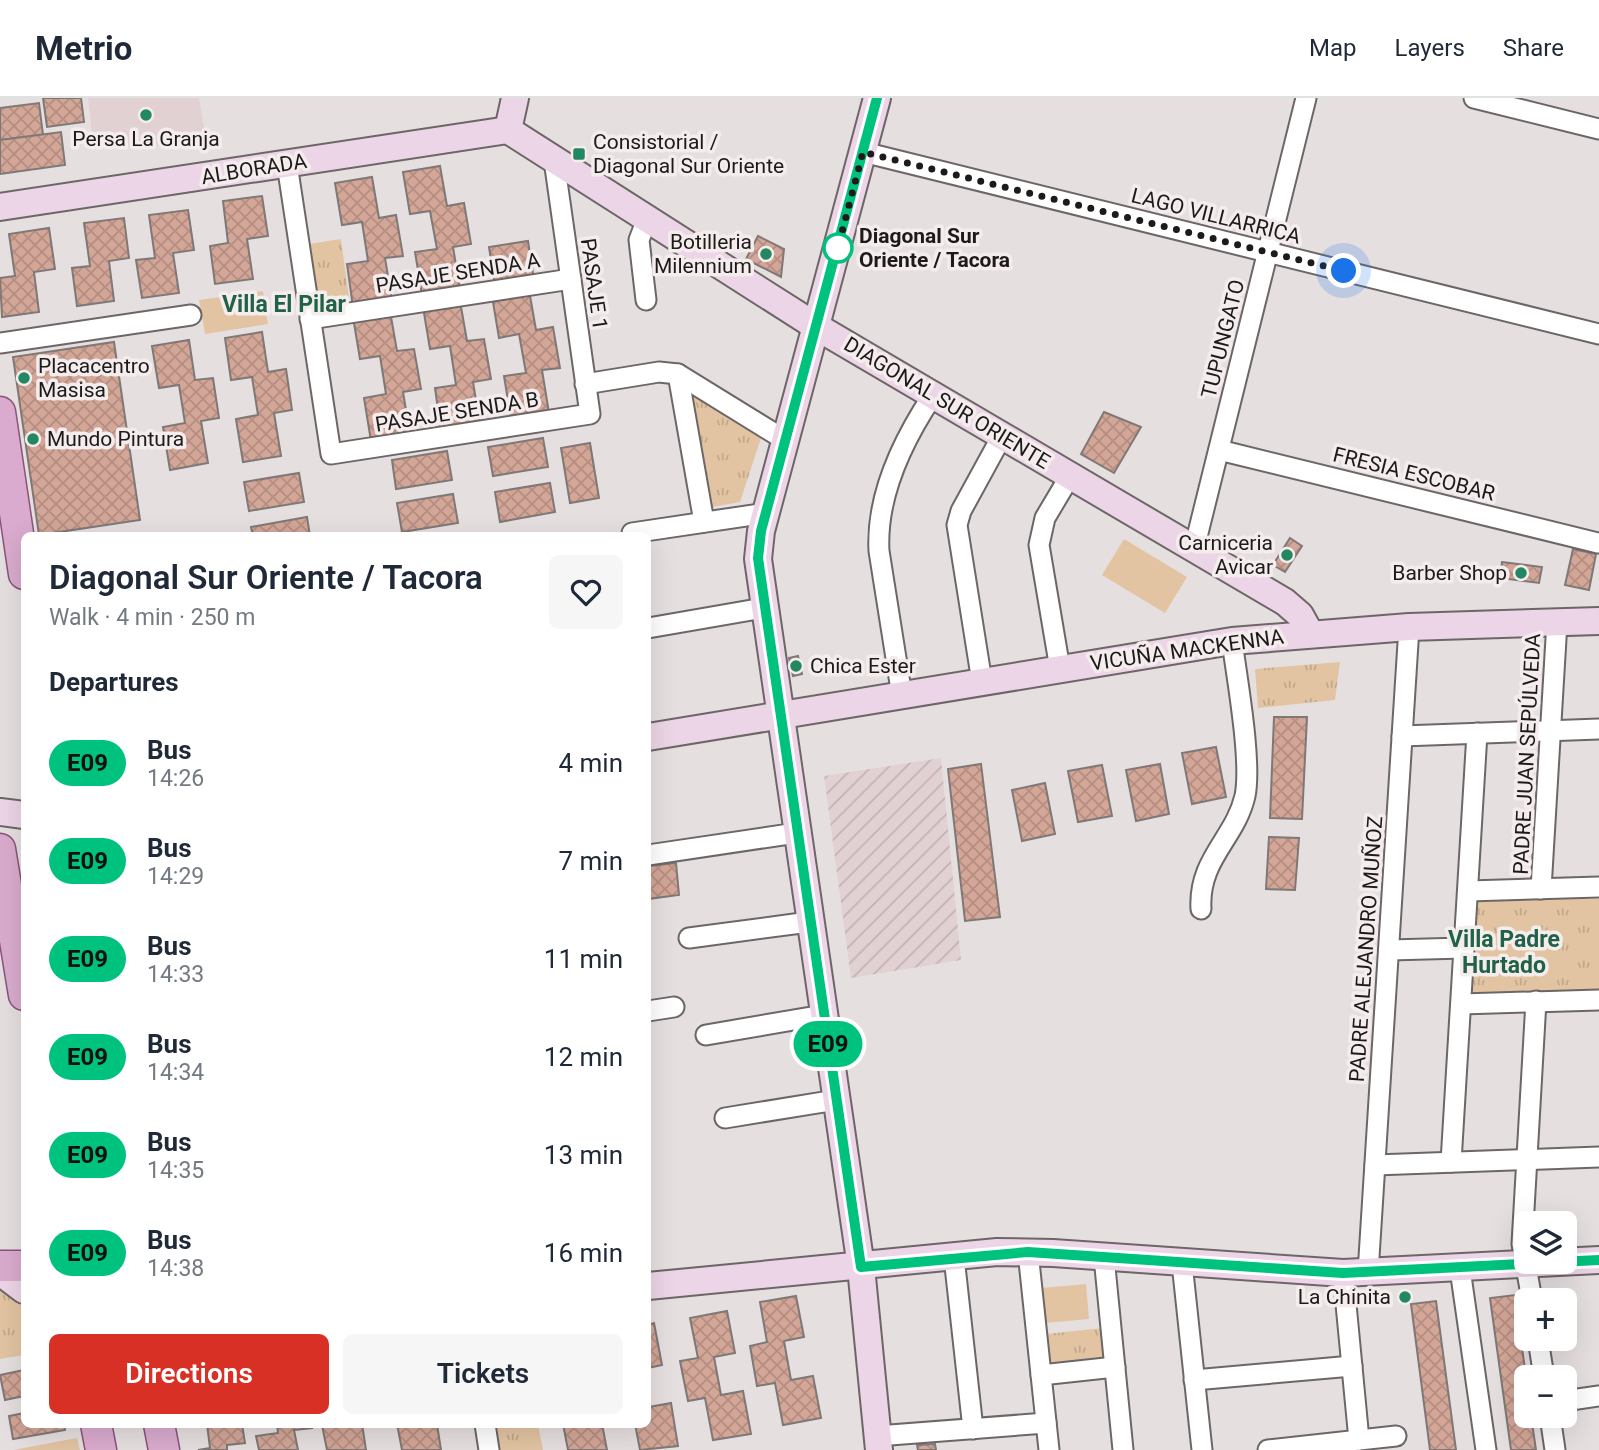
<!DOCTYPE html>
<meta charset="utf-8">
<style>
body{margin:0;font-family:Roboto,sans-serif;background:#f6f6f7;color:#1f2937;height:100vh;display:flex;flex-direction:column;font-size:26px;white-space:nowrap}
*{box-sizing:border-box;margin:0}
p{font-size:23px;color:#747a83}
.icon{flex:none;width:38px;height:38px;fill:none;stroke:currentColor;stroke-width:2;stroke-linecap:round;stroke-linejoin:round}
.map{position:relative;flex:1;overflow:hidden}
.side{position:absolute;left:21px;top:434px;width:630px;height:896px;display:flex;flex-direction:column;background:#fff;border-radius:10px;box-shadow:0 7px 28px #0002}
.side>*{flex:none}
.badge{padding:0 14px;border-radius:23px;font-size:24px;line-height:46px}
.tools{position:absolute;left:1514px;top:1113px;display:grid;gap:14px}
.tools a{display:grid;place-items:center;width:63px;height:63px;border-radius:10px;background:#fff;box-shadow:0 7px 28px #0002;font-size:35px}
.you{position:absolute;width:35px;height:35px;margin:-18px;border:5px solid #fff;border-radius:50%;background:#1a73e8;box-shadow:0 0 0 10px #1a73e833}
.map>.badge{position:absolute;translate:-50% -50%;box-shadow:0 0 0 4px #fff}
h2{padding:0 28px;font-size:26px;line-height:63px}
.round{display:grid;place-items:center;flex:none;width:74px;height:74px;border-radius:10px;background:#f6f6f7}
.overview{display:flex;align-items:center;justify-content:space-between;height:119px;padding:0 28px}
h1{font-size:33px;font-weight:600;line-height:52px}
.primary-button{display:flex;gap:14px;margin-top:auto;padding:14px 28px}
.primary-button a{flex:1;height:80px;border-radius:10px;background:#d93025;color:#fff;font-size:28px;font-weight:600;line-height:80px;text-align:center}
.primary-button a+a{background:#f6f6f7;color:#1f2937}
ul{padding:0;list-style:none}
li{display:flex;align-items:center;gap:21px;height:98px;padding:0 28px}
li div{flex:1}
li b{display:block;font-size:26px}
li em{font-style:normal}
li .badge{min-width:77px;font-weight:700;text-align:center}
header{display:flex;align-items:center;gap:42px;box-sizing:border-box;height:98px;padding:0 35px;background:#fff;border-bottom:2px solid #e0e1e3}
header strong{font-size:33px}
nav{display:flex;gap:38px;margin-inline-start:auto;font-size:24px}
.map>svg:first-child{display:block}
.built{fill:#e2d1d3}
.industrial{fill:url(#industrial-furrows)}
.grass{fill:url(#grass-tufts)}
.pitch{fill:#e2c4a2}
.building{fill:url(#building-cross-hatch);stroke:#7f7876;stroke-width:2}
.lines{fill:none;stroke-linecap:round;stroke-linejoin:round}
.street-casing{stroke:#6d6667;stroke-width:23}
.secondary-casing{stroke:#6d6667;stroke-width:30}
.primary-casing{stroke:#88547a;stroke-width:33}
.street{stroke:#fff;stroke-width:19}
.secondary{stroke:#ecd5e6;stroke-width:26}
.primary{stroke:#daabce;stroke-width:30}
.line-casing{stroke:#fff;stroke-width:16}
.line{stroke:#00c27f;stroke-width:10}
.walk{stroke:#1d1a1a;stroke-width:7;stroke-dasharray:0 12.6}
.poi-dot{fill:#238761;stroke:#f4eced;stroke-width:2.5}
.stop-dot{fill:#fff;stroke:#00c27f;stroke-width:3.5}
.labels{text-anchor:middle;stroke-width:7;stroke-linejoin:round;paint-order:stroke}
.poi-label{font-size:21px;fill:#1d1a1a;stroke:#f4eced;text-anchor:start}
.street-label{font-size:21px;fill:#1d1a1a;stroke:#f4eced}
.stop-label{font-size:21px;font-weight:bold;fill:#1d1a1a;stroke:#f4eced;text-anchor:start}
.neighbourhood-label{font-size:23px;font-weight:bold;fill:#206247;stroke:#f4eced}
</style>
<header>
<strong>Metrio</strong>
<nav><a>Map</a><a>Layers</a><a>Share</a></nav>
</header>
<div class="map">
<svg width="1599" height="1352" viewBox="0 0 1599 1352">
<defs>
<pattern id="industrial-furrows" width="10" height="10" patternUnits="userSpaceOnUse" patternTransform="scale(1.75)"><rect width="10" height="10" fill="#e2d1d3"/><path d="M-1 1l2-2M0 10L10 0M9 11l2-2" fill="none" stroke="#c1b3b5"/></pattern>
<pattern id="grass-tufts" width="24" height="20" patternUnits="userSpaceOnUse" patternTransform="scale(1.75)"><rect width="24" height="20" fill="#e2c4a2"/><path d="M3 7l-1-3M5 7V3M7 7l1-3M15 17l-1-3M17 17v-4M19 17l1-3" fill="none" stroke="#c1a88b"/></pattern>
<pattern id="building-cross-hatch" width="8" height="8" patternUnits="userSpaceOnUse" patternTransform="scale(1.75)"><rect width="8" height="8" fill="#d3a697"/><path d="M0 0l8 8M0 8l8-8" fill="none" stroke="#b58e82"/></pattern>
</defs>
<rect width="100%" height="100%" fill="#e6dfe0"/>
<!-- built -->
<path class="built" d="M88,0H199L206,41L132,52L110,33L92,35Z"/>
<!-- industrial -->
<path class="industrial" d="M941,660L961,862L851,880L824,678Z"/>
<!-- grass -->
<g class="grass">
<path d="M341,141L351,215L320,220L309,146Z"/>
<path d="M684,287L763,334L740,404L706,410Z"/>
<path d="M1340,564L1335,602L1258,610L1255,571Z"/>
<path d="M1599,801V894L1468,901L1471,802Z"/>
<path d="M0,1183L24,1202V1257L0,1261Z"/>
<path d="M1103,1230L1107,1266L1049,1272L1046,1236Z"/>
<path d="M490,1327H538L543,1352H495Z"/>
<path d="M77,1340L80,1352H13Z"/>
</g>
<!-- pitch -->
<g class="pitch">
<path d="M263,193L268,226L205,236L199,202Z"/>
<path d="M1124,441L1187,479L1165,515L1102,477Z"/>
<path d="M1086,1186L1089,1221L1045,1225L1042,1190Z"/>
</g>
<!-- building -->
<g class="building">
<path d="M43,0H81L84,24L47,29Z"/>
<path d="M39,5L43,37L0,42V10Z"/>
<path d="M61,34L65,67L0,76V42Z"/>
<path d="M440,68L447,108L464,105L471,146L453,149L460,191L422,197L415,154L437,151L430,113L410,116L403,74Z"/>
<path d="M372,79L379,120L396,117L403,158L385,160L392,203L353,209L347,166L368,163L362,124L342,127L335,85Z"/>
<path d="M262,98L268,138L247,141L253,181L215,186L210,148L228,145L223,103Z"/>
<path d="M188,112L194,152L173,155L179,195L142,200L136,162L155,160L149,117Z"/>
<path d="M124,120L129,160L109,163L114,203L77,208L72,170L90,168L84,125Z"/>
<path d="M49,130L55,171L34,174L39,214L2,219L0,180L15,178L9,136Z"/>
<path d="M758,138L784,151L781,179L746,161Z"/>
<path d="M528,143L534,182L495,188L489,149Z"/>
<path d="M529,192L536,232L553,229L560,270L542,272L549,315L511,321L504,278L526,275L519,236L499,240L492,198Z"/>
<path d="M460,203L467,243L484,241L491,281L473,284L480,327L441,333L435,290L456,287L450,248L430,251L423,209Z"/>
<path d="M390,213L397,253L414,251L421,291L403,294L410,336L371,343L364,300L386,296L380,258L360,261L353,219Z"/>
<path d="M262,234L268,274L286,271L292,312L274,315L281,358L243,364L236,321L258,317L252,279L231,282L225,240Z"/>
<path d="M189,242L195,282L213,280L219,320L201,323L208,365L170,372L163,329L185,325L179,287L159,290L152,248Z"/>
<path d="M114,244L140,422L39,437L13,259Z"/>
<path d="M1104,314L1141,329L1114,375L1081,356Z"/>
<path d="M543,340L548,369L493,378L488,349Z"/>
<path d="M590,345L599,400L570,405L561,350Z"/>
<path d="M447,353L452,382L396,391L392,362Z"/>
<path d="M299,375L304,404L249,413L244,384Z"/>
<path d="M550,385L555,414L500,424L495,394Z"/>
<path d="M453,396L458,425L402,434L397,405Z"/>
<path d="M307,419L310,438H253L251,429Z"/>
<path d="M1290,440L1302,448L1285,474L1273,467Z"/>
<path d="M1573,451L1596,456L1589,492L1565,487Z"/>
<path d="M1502,464L1542,469L1539,485L1500,480Z"/>
<path d="M798,558L802,576L793,578L789,560Z"/>
<path d="M1274,619H1307L1302,721L1270,720Z"/>
<path d="M1216,649L1226,699L1192,706L1182,655Z"/>
<path d="M981,666L1000,819L965,823L948,671Z"/>
<path d="M1160,666L1169,716L1136,723L1126,672Z"/>
<path d="M1102,667L1112,718L1078,724L1068,673Z"/>
<path d="M1045,685L1055,736L1022,743L1012,692Z"/>
<path d="M1269,739L1299,740L1295,792L1266,791Z"/>
<path d="M676,765L679,797L648,801V768Z"/>
<path d="M1515,1197L1526,1279V1318H1531L1536,1352H1511L1490,1200Z"/>
<path d="M796,1198L804,1239L784,1243L791,1282L813,1278L821,1320L783,1327L775,1285L757,1288L750,1248L767,1244L760,1204Z"/>
<path d="M1436,1203L1456,1352H1430L1411,1206Z"/>
<path d="M727,1213L735,1255L714,1259L721,1297L743,1293L751,1336L713,1342L705,1300L688,1303L680,1263L698,1260L690,1220Z"/>
<path d="M654,1225L662,1267L648,1270V1227Z"/>
<path d="M24,1272V1298L5,1302L0,1277Z"/>
<path d="M648,1302L649,1309L671,1305L678,1348L640,1352L635,1326H648Z"/>
<path d="M24,1315V1326H64L65,1332L13,1341L9,1318Z"/>
<path d="M207,1326H242L245,1345L227,1347V1352H198L210,1350Z"/>
<path d="M277,1326H312V1330L294,1332L298,1352H259L256,1338L278,1335Z"/>
<path d="M362,1326L366,1352H327L322,1327Z"/>
<path d="M397,1326H437L441,1352H402Z"/>
<path d="M563,1326H602L607,1352H568Z"/>
<path d="M935,1346L936,1352H918L917,1347Z"/>
</g>
<g class="lines">
<defs>
<g id="street">
<path d="M1474,0L1599,31"/>
<path d="M863,54L1599,236"/>
<path d="M287,66L331,356L590,316L554,62"/>
<path d="M646,202L639,142L647,121"/>
<path d="M310,221L571,181"/>
<path d="M0,245L191,217"/>
<path d="M678,276L704,424"/>
<path d="M585,286L659,274L678,276L785,342"/>
<path d="M1219,352L1598,445"/>
<path d="M632,435L766,415"/>
<path d="M1194,451L1306,0"/>
<path d="M648,530L763,510"/>
<path d="M1060,571L1039,447L1045,420L1070,378"/>
<path d="M982,584L957,427L961,413L1002,338"/>
<path d="M902,598L879,453C876,398 903,342 933,297"/>
<path d="M1402,638L1599,631"/>
<path d="M648,757L796,735"/>
<path d="M1541,791L1557,524"/>
<path d="M1468,793L1599,789"/>
<path d="M1201,811C1198,761 1235,741 1245,698C1252,663 1237,581 1232,543"/>
<path d="M689,840L809,824"/>
<path d="M1389,852L1464,850"/>
<path d="M1461,906L1599,902"/>
<path d="M648,913L674,909"/>
<path d="M706,937L823,917"/>
<path d="M725,1020L836,1002"/>
<path d="M1451,1064L1477,635"/>
<path d="M1375,1067L1599,1059"/>
<path d="M1028,1154L1049,1352"/>
<path d="M954,1159L973,1331"/>
<path d="M1104,1159L1123,1352"/>
<path d="M1182,1165L1202,1352"/>
<path d="M1460,1171L1486,1352"/>
<path d="M1343,1175L1359,1342"/>
<path d="M1368,1175L1409,529"/>
<path d="M1532,1202L1522,1146L1536,903"/>
<path d="M1538,1241L1544,1279"/>
<path d="M1041,1277L1115,1269"/>
<path d="M1194,1282L1352,1268"/>
<path d="M1564,1303L1599,1298"/>
<path d="M1550,1318L1555,1352"/>
<path d="M485,1326L489,1352"/>
<path d="M877,1338L1046,1325"/>
<path d="M1268,1352L1396,1338"/>
</g>
<g id="secondary">
<path d="M877,0L761,433L758,461L861,1169L879,1352"/>
<path d="M508,32L817,229L1285,504L1300,517L1310,535"/>
<path d="M508,32L515,0"/>
<path d="M0,109L508,32"/>
<path d="M648,639L1232,543L1409,529L1599,523"/>
<path d="M0,714L24,717"/>
<path d="M0,1174L24,1192"/>
<path d="M648,1188L997,1154L1053,1155L1343,1175L1599,1162"/>
</g>
<g id="primary">
<path d="M0,314L24,476"/>
<path d="M0,751L24,897"/>
<path d="M0,1168H24"/>
<path d="M96,1326L101,1352"/>
<path d="M159,1326L164,1352"/>
</g>
</defs>
<!-- street casing -->
<use href="#street" class="street-casing"/>
<!-- secondary casing -->
<use href="#secondary" class="secondary-casing"/>
<!-- primary casing -->
<use href="#primary" class="primary-casing"/>
<!-- street -->
<use href="#street" class="street"/>
<!-- secondary -->
<use href="#secondary" class="secondary"/>
<!-- primary -->
<use href="#primary" class="primary"/>
</g>
<g class="lines">
<defs>
<path id="line" d="M877,0L761,433L758,460L861,1169L1028,1154L1343,1175L1599,1162"/>
</defs>
<!-- line casing -->
<use href="#line" class="line-casing"/>
<!-- line -->
<use href="#line" class="line"/>
<!-- walk -->
<path class="walk" d="M838,150L837,153L863,54L1344,173"/>
</g>
<!-- markers -->
<g class="poi-dot">
<circle cx="146" cy="17" r="7"/>
<rect x="572" y="49" width="14" height="14" rx="3.5"/>
<circle cx="766" cy="156" r="7"/>
<circle cx="24" cy="280" r="7"/>
<circle cx="33" cy="341" r="7"/>
<circle cx="1287" cy="457" r="7"/>
<circle cx="1521" cy="475" r="7"/>
<circle cx="796" cy="568" r="7"/>
<circle cx="1405" cy="1199" r="7"/>
</g>
<circle class="stop-dot" cx="838" cy="150" r="14"/>
<g class="labels">
<!-- poi labels -->
<g class="poi-label">
<text x="146" y="48" text-anchor="middle">Persa La Granja</text>
<text x="593" y="51">Consistorial /<tspan x="593" dy="24">Diagonal Sur Oriente</tspan></text>
<text x="752" y="151" text-anchor="end">Botilleria<tspan x="752" dy="24">Milennium</tspan></text>
<text x="38" y="275">Placacentro<tspan x="38" dy="24">Masisa</tspan></text>
<text x="47" y="348">Mundo Pintura</text>
<text x="1273" y="452" text-anchor="end">Carniceria<tspan x="1273" dy="24">Avicar</tspan></text>
<text x="1507" y="482" text-anchor="end">Barber Shop</text>
<text x="810" y="575">Chica Ester</text>
<text x="1391" y="1206" text-anchor="end">La Chinita</text>
</g>
<!-- street labels -->
<g class="street-label">
<text transform="translate(254 71) rotate(-9)" y="7">ALBORADA</text>
<text transform="translate(1216 118) rotate(14)" y="7">LAGO VILLARRICA</text>
<text transform="translate(458 175) rotate(-9)" y="7">PASAJE SENDA A</text>
<text transform="translate(594 186) rotate(82)" y="7">PASAJE 1</text>
<text transform="translate(1223 241) rotate(-76)" y="7">TUPUNGATO</text>
<text transform="translate(947 305) rotate(31)" y="7">DIAGONAL SUR ORIENTE</text>
<text transform="translate(457 314) rotate(-9)" y="7">PASAJE SENDA B</text>
<text transform="translate(1414 376) rotate(14)" y="7">FRESIA ESCOBAR</text>
<text transform="translate(1187 552) rotate(-8)" y="7">VICUÑA MACKENNA</text>
<text transform="translate(1527 656) rotate(-87)" y="7">PADRE JUAN SEPÚLVEDA</text>
<text transform="translate(1366 851) rotate(-86)" y="7">PADRE ALEJANDRO MUÑOZ</text>
</g>
<!-- stop labels -->
<g class="stop-label">
<text x="859" y="145">Diagonal Sur<tspan x="859" dy="24">Oriente / Tacora</tspan></text>
</g>
<!-- neighbourhood labels -->
<g class="neighbourhood-label">
<text x="284" y="214">Villa El Pilar</text>
<text x="1504" y="849">Villa Padre<tspan x="1504" dy="26">Hurtado</tspan></text>
</g>
</g>
</svg>
<div class="tools">
<a><svg class="icon" aria-label="layers" viewBox="0 0 24 24"><path d="M12 4l9 5-9 5-9-5zM3 14l9 5 9-5"/></svg></a>
<a>+</a>
<a>−</a>
</div>
<div class="you" style="left:1344px;top:173px"></div>
<b class="badge" style="left:828px;top:946px;background:#00c27f;color:#111">E09</b>
<section class="side">
<div class="overview"><div><h1>Diagonal Sur Oriente / Tacora</h1><p>Walk · 4 min · 250 m</p></div><a class="round"><svg class="icon" aria-label="heart" viewBox="0 0 24 24"><path d="M12 20l-8-8c-3-5 5-10 8-4 3-6 11-1 8 4z"/></svg></a></div>
<h2>Departures</h2>
<ul>
<li><span class="badge" style="background:#00c27f;color:#111">E09</span><div><b>Bus</b><p>14:26</p></div><em>4 min</em></li>
<li><span class="badge" style="background:#00c27f;color:#111">E09</span><div><b>Bus</b><p>14:29</p></div><em>7 min</em></li>
<li><span class="badge" style="background:#00c27f;color:#111">E09</span><div><b>Bus</b><p>14:33</p></div><em>11 min</em></li>
<li><span class="badge" style="background:#00c27f;color:#111">E09</span><div><b>Bus</b><p>14:34</p></div><em>12 min</em></li>
<li><span class="badge" style="background:#00c27f;color:#111">E09</span><div><b>Bus</b><p>14:35</p></div><em>13 min</em></li>
<li><span class="badge" style="background:#00c27f;color:#111">E09</span><div><b>Bus</b><p>14:38</p></div><em>16 min</em></li>
</ul>
<div class="primary-button"><a>Directions</a><a>Tickets</a></div>
</section>
</div>
